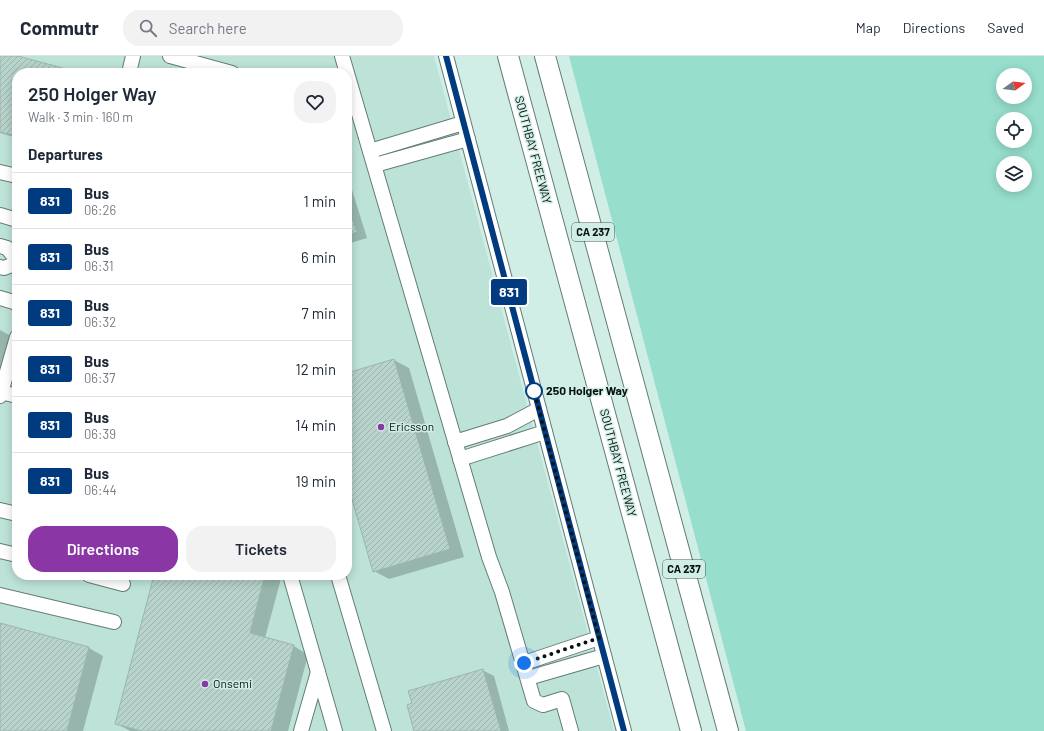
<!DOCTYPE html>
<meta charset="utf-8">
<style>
body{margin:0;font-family:Barlow,sans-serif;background:#f2f2f3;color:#1f2937;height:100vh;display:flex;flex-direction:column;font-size:15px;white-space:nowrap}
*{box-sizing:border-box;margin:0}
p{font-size:13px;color:#747a83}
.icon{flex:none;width:22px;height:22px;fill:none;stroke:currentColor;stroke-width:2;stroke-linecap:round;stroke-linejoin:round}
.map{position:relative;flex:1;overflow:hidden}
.panel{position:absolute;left:12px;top:12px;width:340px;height:512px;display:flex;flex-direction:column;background:#fff;border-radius:16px;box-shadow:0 2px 10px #0003}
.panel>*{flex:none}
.badge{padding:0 8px;border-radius:3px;font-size:14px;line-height:26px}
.needle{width:26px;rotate:75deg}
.controls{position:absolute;left:996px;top:12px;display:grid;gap:8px}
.controls a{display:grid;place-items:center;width:36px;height:36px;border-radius:50%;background:#fff;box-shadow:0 2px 10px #0003;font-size:20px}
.you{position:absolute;width:20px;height:20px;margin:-10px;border:3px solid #fff;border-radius:50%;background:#1a73e8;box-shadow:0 0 0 6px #1a73e833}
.map>.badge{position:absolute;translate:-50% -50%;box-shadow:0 0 0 2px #fff}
h2{padding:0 16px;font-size:15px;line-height:36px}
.round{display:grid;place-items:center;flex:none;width:42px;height:42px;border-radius:16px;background:#f2f2f3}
.head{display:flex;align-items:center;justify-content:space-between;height:68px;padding:0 16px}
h1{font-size:19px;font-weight:600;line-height:30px}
.action{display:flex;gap:8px;margin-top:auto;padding:8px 16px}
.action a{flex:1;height:46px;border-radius:16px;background:#8a36a5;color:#fff;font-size:16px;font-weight:600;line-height:46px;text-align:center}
.action a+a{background:#f2f2f3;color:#1f2937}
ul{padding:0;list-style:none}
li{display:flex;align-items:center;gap:12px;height:56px;padding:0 16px;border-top:1px solid #e0e1e3}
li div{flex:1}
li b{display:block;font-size:15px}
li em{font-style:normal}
li .badge{min-width:44px;font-weight:700;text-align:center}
header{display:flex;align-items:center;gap:24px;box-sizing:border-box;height:56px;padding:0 20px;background:#fff;border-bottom:1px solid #e0e1e3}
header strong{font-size:19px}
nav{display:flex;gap:22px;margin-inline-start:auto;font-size:14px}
.search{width:280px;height:36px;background:#f2f2f3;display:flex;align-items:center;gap:10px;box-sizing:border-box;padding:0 14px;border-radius:16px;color:#747a83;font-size:15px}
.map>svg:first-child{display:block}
.built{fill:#bde3d8;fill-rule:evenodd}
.grass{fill:#97decc;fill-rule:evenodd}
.shadow{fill:#0003}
.building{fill:url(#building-hatch);stroke:#9ab6ae}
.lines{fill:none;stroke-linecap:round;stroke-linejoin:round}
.minor-casing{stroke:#637d76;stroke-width:16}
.highway-casing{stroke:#637d76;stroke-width:22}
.minor{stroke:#fff;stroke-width:14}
.highway{stroke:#fff;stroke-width:20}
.line-casing{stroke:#fff;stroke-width:9}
.line{stroke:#003b80;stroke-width:6}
.walk{stroke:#08120f;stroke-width:4;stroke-dasharray:0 7.2}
.stop-dot{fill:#fff;stroke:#003b80;stroke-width:2}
.poi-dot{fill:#8a36a5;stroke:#d1eee6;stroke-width:1.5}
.labels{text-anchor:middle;stroke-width:3;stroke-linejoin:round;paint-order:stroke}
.shield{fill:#d1eee6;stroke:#445450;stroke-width:1}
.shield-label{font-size:11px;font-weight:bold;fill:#08120f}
.street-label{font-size:12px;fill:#08120f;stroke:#d1eee6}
.stop-label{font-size:12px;font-weight:bold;fill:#08120f;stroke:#d1eee6;text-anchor:start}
.poi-label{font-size:12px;fill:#08120f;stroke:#d1eee6;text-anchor:start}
</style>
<header>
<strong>Commutr</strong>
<div class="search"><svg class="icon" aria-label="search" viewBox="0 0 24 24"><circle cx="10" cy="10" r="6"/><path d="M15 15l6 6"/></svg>Search here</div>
<nav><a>Map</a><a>Directions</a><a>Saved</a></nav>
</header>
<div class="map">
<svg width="1044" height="675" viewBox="0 0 1044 675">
<defs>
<pattern id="building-hatch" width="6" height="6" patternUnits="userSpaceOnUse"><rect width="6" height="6" fill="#b7d3cb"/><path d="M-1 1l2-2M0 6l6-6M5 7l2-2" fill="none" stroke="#9cb4ad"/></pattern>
</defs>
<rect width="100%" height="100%" fill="#d1eee6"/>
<!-- built -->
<path class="built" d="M0,0H434L614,675H0ZM17,17H347V519H17Z"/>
<!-- grass -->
<path class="grass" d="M569,0H1044V675H746ZM1003,19H1025V41H1003ZM1003,63H1025V85H1003ZM1003,107H1025V129H1003Z"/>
<!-- shadow -->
<g class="shadow">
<path d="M0,0H18L78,17H17V82L0,77Z"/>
<path d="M347,118L367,182L347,188Z"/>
<path d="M0,274L13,281L0,331Z"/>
<path d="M394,304L409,312L464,501L389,523L374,515L347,422V318Z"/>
<path d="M155,519H282L265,582L294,590L308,599L288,675H130L116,667Z"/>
<path d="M0,568L89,592L103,600L83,675H0Z"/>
<path d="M482,614L494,620L509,675H415Z"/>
</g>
<!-- building -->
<g class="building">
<path d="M0,0H18L81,17H17V80L0,76Z"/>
<path d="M347,149L357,176L347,179Z"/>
<path d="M394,303L450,493L373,516L347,426V317Z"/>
<path d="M154,519H265L250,577L294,589L271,675H142L115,668Z"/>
<path d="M0,567L89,591L67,675H0Z"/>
<path d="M483,613L501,675H414L407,649L412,647L408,635Z"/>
</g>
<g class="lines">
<defs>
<g id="minor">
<path d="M170,0L232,17"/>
<path d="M342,0L489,501L502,536L534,645L543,649L562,643L571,675"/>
<path d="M446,0L624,675"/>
<path d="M129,17L133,0"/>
<path d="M370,95L463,67"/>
<path d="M375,109L468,83"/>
<path d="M0,116L17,120"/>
<path d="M0,159L17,164"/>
<path d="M0,190L7,192L17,204"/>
<path d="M0,211L4,212L17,207"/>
<path d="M0,242L17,247"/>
<path d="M1,336L17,340"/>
<path d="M0,340L17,281"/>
<path d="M455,386L507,370L539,353"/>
<path d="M460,403L545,376"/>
<path d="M0,454L17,458"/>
<path d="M0,495L17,499"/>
<path d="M89,519L123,528"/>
<path d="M290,519L335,675"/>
<path d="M338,519L384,675"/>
<path d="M0,539L114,566"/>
<path d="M524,607L599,582"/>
<path d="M528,622L604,600"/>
<path d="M301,675L318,616"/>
</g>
<g id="highway">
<path d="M508,0L691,675"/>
<path d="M545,0L728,675"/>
</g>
</defs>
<!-- minor casing -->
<use href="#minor" class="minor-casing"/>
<!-- highway casing -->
<use href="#highway" class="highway-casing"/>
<!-- minor -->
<use href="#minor" class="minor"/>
<!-- highway -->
<use href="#highway" class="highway"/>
</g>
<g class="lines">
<defs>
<path id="line" d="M446,0L624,675"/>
</defs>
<!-- line casing -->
<use href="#line" class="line-casing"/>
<!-- line -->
<use href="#line" class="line"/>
<!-- walk -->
<path class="walk" d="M524,607L599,582L534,335"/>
</g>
<!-- markers -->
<circle class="stop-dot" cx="534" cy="335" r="8"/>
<g class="poi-dot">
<circle cx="381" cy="371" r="4"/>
<circle cx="205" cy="628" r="4"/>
</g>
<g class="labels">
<!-- shield labels -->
<g class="shield">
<rect x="572" y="167" width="42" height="18" rx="3"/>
<rect x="663" y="504" width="42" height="18" rx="3"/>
</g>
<g class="shield-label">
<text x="593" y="180">CA 237</text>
<text x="684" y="517">CA 237</text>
</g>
<!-- street labels -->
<g class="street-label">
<text transform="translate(533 94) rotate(75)" y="4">SOUTHBAY FREEWAY</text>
<text transform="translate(618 407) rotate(75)" y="4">SOUTHBAY FREEWAY</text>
</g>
<!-- stop labels -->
<g class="stop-label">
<text x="546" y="339">250 Holger Way</text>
</g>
<!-- poi labels -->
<g class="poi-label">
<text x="389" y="375">Ericsson</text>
<text x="213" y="632">Onsemi</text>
</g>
</g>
</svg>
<div class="controls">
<a><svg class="needle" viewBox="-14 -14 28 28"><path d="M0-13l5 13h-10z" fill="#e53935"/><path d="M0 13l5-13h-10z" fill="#747a83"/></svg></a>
<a><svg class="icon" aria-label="locate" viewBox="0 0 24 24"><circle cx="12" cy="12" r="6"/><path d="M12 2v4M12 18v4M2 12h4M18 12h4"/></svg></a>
<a><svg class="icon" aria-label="layers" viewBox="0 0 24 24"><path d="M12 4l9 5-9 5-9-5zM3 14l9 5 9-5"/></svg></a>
</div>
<div class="you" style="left:524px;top:607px"></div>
<b class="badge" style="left:509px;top:236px;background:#003b80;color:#fff">831</b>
<section class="panel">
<div class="head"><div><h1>250 Holger Way</h1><p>Walk · 3 min · 160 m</p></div><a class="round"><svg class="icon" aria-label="heart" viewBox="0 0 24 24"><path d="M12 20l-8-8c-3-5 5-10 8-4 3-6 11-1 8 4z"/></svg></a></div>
<h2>Departures</h2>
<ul>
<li><span class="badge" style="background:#003b80;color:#fff">831</span><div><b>Bus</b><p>06:26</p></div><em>1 min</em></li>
<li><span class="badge" style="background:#003b80;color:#fff">831</span><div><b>Bus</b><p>06:31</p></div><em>6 min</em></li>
<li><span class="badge" style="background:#003b80;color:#fff">831</span><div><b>Bus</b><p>06:32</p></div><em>7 min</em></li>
<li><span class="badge" style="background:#003b80;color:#fff">831</span><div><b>Bus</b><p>06:37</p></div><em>12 min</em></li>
<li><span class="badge" style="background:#003b80;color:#fff">831</span><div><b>Bus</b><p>06:39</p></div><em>14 min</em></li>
<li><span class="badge" style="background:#003b80;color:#fff">831</span><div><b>Bus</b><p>06:44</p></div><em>19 min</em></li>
</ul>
<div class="action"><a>Directions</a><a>Tickets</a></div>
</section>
</div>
